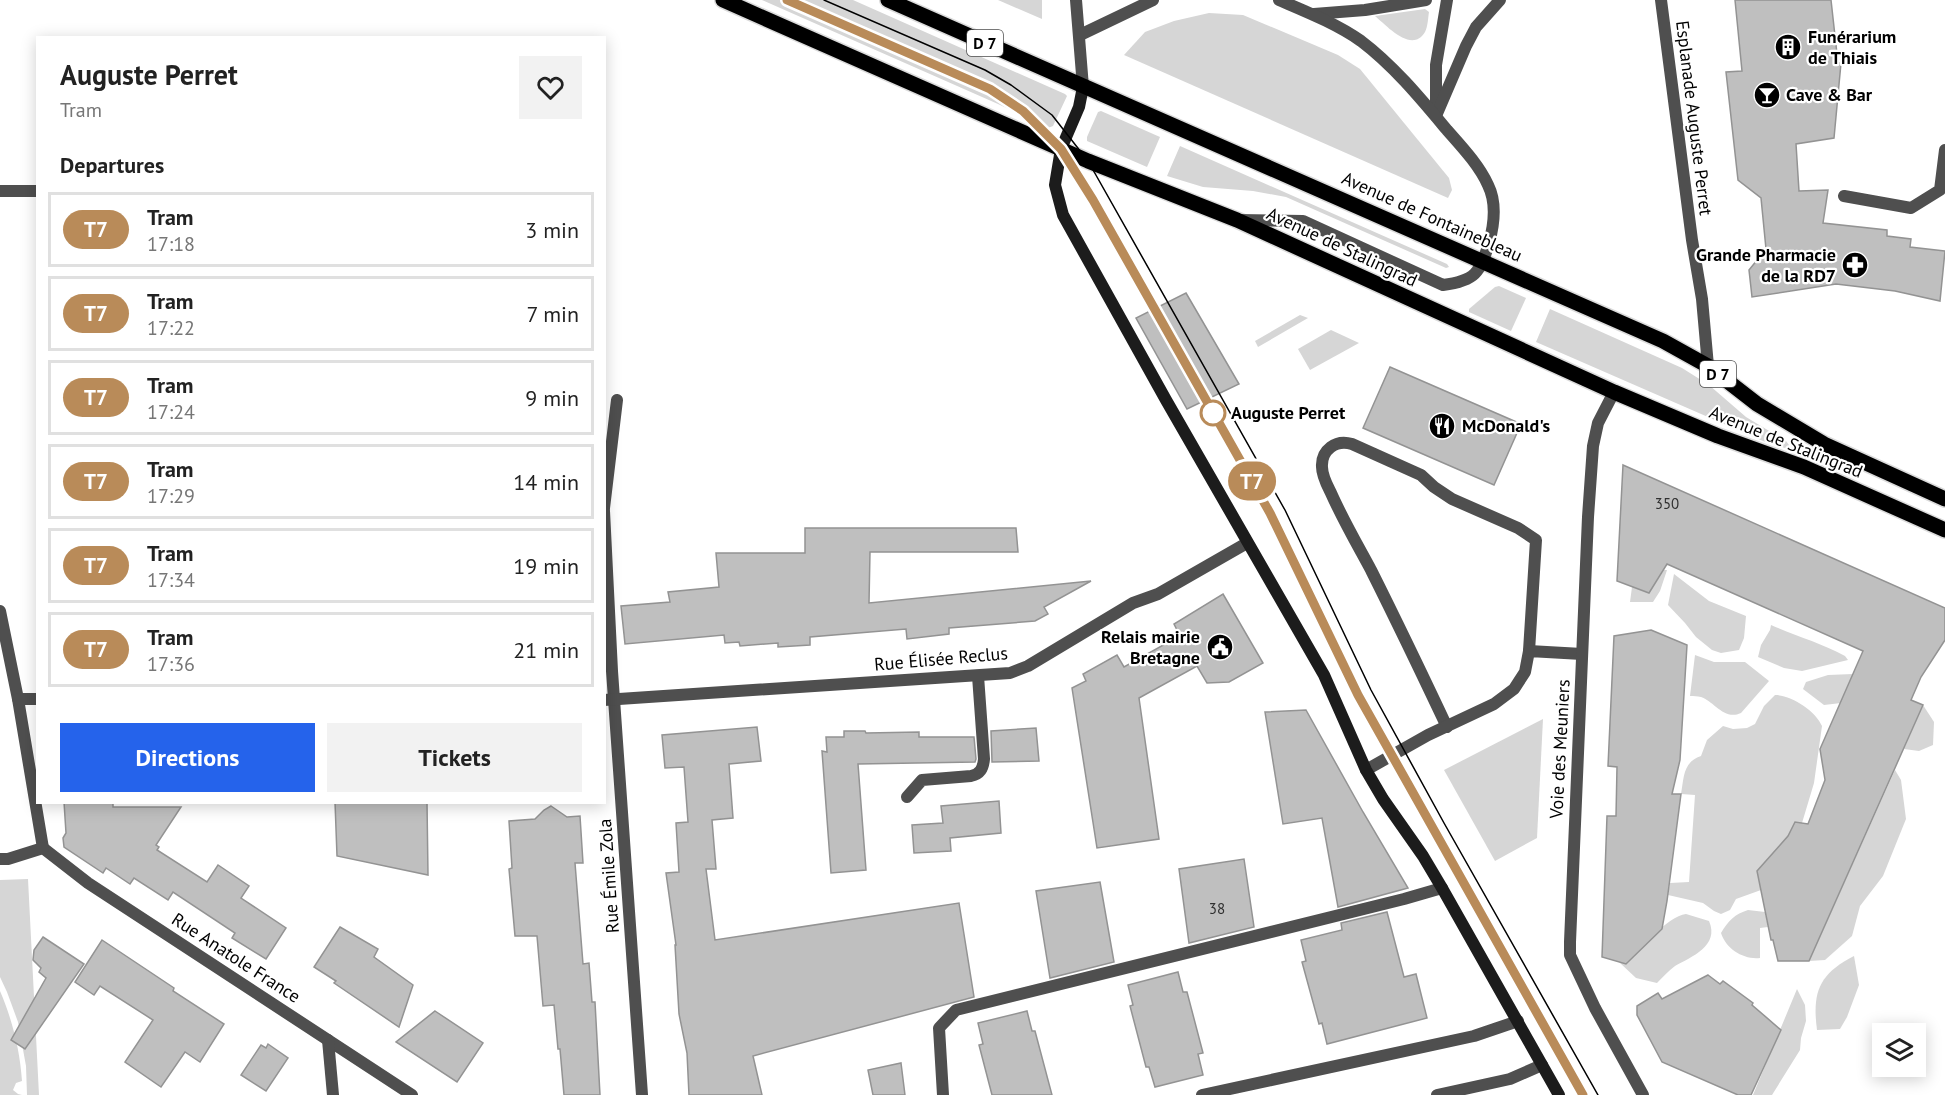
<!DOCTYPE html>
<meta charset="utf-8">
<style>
body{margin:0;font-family:"PT Sans",sans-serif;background:#f2f2f2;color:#222;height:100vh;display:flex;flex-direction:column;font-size:22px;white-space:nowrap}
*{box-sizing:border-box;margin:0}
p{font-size:20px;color:#767676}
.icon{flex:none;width:33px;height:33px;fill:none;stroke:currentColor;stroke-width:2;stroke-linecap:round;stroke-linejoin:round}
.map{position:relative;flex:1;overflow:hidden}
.side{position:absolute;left:36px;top:36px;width:570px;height:768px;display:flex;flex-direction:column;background:#fff;border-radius:0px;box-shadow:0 3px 15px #0003}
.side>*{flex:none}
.badge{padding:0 12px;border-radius:20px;font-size:21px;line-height:39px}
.tools{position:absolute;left:1872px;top:1023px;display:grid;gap:12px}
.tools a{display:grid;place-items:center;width:54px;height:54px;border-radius:0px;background:#fff;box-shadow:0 3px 15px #0003;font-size:30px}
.map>.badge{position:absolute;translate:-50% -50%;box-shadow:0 0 0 3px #fff}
h2{padding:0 24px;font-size:22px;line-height:54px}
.round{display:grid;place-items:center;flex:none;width:63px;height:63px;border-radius:0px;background:#f2f2f2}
.overview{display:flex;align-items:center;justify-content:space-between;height:102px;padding:0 24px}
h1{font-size:28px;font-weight:800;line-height:45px}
.cta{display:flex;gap:12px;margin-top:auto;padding:12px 24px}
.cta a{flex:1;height:69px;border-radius:0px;background:#2563eb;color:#fff;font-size:24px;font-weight:800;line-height:69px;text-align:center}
.cta a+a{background:#f2f2f2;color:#222}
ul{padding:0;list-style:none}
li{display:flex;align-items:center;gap:18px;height:75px;margin:0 12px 9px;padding:0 12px;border:3px solid #e0e0e0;border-radius:0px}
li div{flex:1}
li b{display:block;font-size:22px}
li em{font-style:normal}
li .badge{min-width:66px;font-weight:700;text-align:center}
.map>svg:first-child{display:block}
.green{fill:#d6d6d6}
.building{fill:#bfbfbf;stroke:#939393;stroke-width:1.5}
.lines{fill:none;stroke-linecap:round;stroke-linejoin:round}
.primary-casing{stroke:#dbdbdb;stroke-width:18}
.service{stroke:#4f4f4f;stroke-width:12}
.pedestrian{stroke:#4f4f4f;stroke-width:12}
.minor{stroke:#4f4f4f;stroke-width:12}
.secondary{stroke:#1c1c1c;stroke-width:12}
.primary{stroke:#000;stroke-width:15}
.tram{stroke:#000;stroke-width:1.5}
.line-casing{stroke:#fff;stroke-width:14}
.line{stroke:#b98b59;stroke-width:9}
.stop-dot{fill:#fff;stroke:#b98b59;stroke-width:3}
.labels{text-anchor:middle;stroke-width:4.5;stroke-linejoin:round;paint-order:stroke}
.number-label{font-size:15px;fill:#303030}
.shield{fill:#fff;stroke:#4c4c4c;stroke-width:1.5}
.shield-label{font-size:16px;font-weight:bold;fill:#000}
.poi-label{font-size:18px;font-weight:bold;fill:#000;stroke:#fff;text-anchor:start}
.street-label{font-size:18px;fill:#000;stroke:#fff}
.stop-label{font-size:18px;font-weight:bold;fill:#000;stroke:#fff;text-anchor:start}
</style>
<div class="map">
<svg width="1945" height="1095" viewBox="0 0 1945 1095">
<rect width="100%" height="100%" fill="#fff"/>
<!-- green -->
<g class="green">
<path d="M762,0H853L1065,94L1067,96L1053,126L1048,128L998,104Z"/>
<path d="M998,0H1042V19Z"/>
<path d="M1425,9L1429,12C1428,18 1428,26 1425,32C1412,54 1387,26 1375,16Z"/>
<path d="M1209,13L1243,15L1338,55L1360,69L1449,178L1452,190L1448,198L1124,55L1145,32L1174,21Z"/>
<path d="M1101,111L1160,137L1147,167L1087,141V137L1098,112Z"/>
<path d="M1180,146L1447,264L1449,267L1446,268L1286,197L1253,191L1203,187L1167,176Z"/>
<path d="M1499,286L1526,298L1511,331L1469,312V309L1495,287Z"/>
<path d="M1550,309L1682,368L1709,385L1746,417L1786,441L1789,445L1788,449L1763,441L1536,342Z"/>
<path d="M1300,315L1308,318L1258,347L1255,341Z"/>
<path d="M1331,330L1359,343L1310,370L1298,349Z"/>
<path d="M1664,570H1667L1660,591L1653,602H1630L1632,587L1649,593Z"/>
<path d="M1674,574L1709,601L1746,616L1744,638L1739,650L1721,653L1712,650L1696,637L1685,623L1668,605Z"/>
<path d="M1771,625C1796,636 1821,643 1845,656L1848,660L1802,671L1784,668L1758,657L1761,645L1770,630Z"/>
<path d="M1695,655L1714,662H1745L1769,681L1741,713C1724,721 1714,701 1701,697C1697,696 1694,696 1690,696Z"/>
<path d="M1853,674L1841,703L1824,705L1803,689L1806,682L1828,675Z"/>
<path d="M1775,695C1791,695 1816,711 1822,726L1814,783L1802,823L1795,822L1788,836L1757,871L1761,890L1736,899L1730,910L1721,914L1714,911L1703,903L1668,895L1670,883L1689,882L1695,795L1681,794C1684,777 1683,762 1701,756L1707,740L1723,726L1733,729L1747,728L1755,724L1764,706Z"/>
<path d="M1923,705L1934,722L1933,745L1919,751L1904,749Z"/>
<path d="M1543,719L1537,838L1495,861L1444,770Z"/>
<path d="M1895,770L1901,780L1906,819L1883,876L1860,906L1852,936L1825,960L1809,961Z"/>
<path d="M28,879L39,1095H27L26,1066L18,1022L7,992L0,977V880Z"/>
<path d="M1748,910L1765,912L1768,927L1760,928V958C1744,960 1726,949 1721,933C1728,921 1735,914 1748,910Z"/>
<path d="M1686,914L1709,921C1720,946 1691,957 1675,966C1668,971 1663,977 1657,983L1636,978L1619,962L1626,964C1640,950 1667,916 1686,914Z"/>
<path d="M1854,956L1859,985L1847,1017L1840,1029L1817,1030C1812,992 1819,974 1854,956Z"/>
<path d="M1797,989L1805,1005L1806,1021L1801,1038L1800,1050L1772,1095H1753Z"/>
<path d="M0,991C12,1019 20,1050 22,1081L16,1083L13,1090L18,1094L22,1095H0Z"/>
</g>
<!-- building -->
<g class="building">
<path d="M1735,0H1831L1838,63H1841L1834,138L1796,144L1799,191L1828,190L1823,223L1887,230V236L1911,239L1910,247L1945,251L1940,301L1895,291L1836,284L1752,297L1749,270L1766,249L1761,198L1738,180L1726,72L1742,71Z"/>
<path d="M1186,293L1239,384L1187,409L1136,318Z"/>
<path d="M1390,367L1521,424L1494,485L1363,428Z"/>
<path d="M1623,465L1945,608V640L1921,677L1911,700L1923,705L1809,961H1778L1773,940H1771L1757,871L1788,836L1795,822L1808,824L1825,780L1820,749L1863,651L1667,564L1649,593L1617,581Z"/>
<path d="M805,528H1016L1018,552H870L869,603L1091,581L1044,607L1048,614L1035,621L949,628V634L907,639L906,629L810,637V645L778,647V643L740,646L739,642L725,643L724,635L625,644L621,606L670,602L668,592L719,587L716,553H805Z"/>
<path d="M1223,594L1263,663L1229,682L1207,683L1197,666L1139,698L1159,839L1097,848L1072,688L1086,681L1083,674L1117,655L1124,667L1167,643L1165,640L1178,632L1174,624Z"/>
<path d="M1651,630L1687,645L1680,760L1672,794H1681L1667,901L1662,929L1626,964L1602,957L1607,816H1616L1617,767L1608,766L1614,636Z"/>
<path d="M1306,710L1363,812L1408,888L1338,907L1322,818L1283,824L1265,712Z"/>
<path d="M757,727L761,761L729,764L733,818L712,820L716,869H706L715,940L959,903L974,997L753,1056L762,1095H689L687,1053L679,1014L675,945H676L666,873L679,872L676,823L688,822L684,767L665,768L662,735Z"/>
<path d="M1036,728L1039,761L992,762L991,731Z"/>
<path d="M844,731H865L866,733L919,732V737H974L976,759L975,762L858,764L866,870L831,873L822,751L827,752L826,737H844Z"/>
<path d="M999,801L1001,833L950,838L951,851L914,853L912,825L943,823L941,806Z"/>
<path d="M64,802H113V807H181L156,845L159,847L157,850L207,882L218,865L249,886L241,898L286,928L266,959L232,938L235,933L173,892L168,900L134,878L130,884L106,868L103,873L64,847L63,838L66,833Z"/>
<path d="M335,802H427L428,875L337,856Z"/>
<path d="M551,806L567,817L580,816L583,863H575L583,964L589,963L592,1002H595L600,1095H564L560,1049H558L554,1005L543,1006L537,936H515L509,869L512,868L509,821L535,819L544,810Z"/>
<path d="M1244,859L1254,927L1189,943L1179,869Z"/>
<path d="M1100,882L1114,962L1050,978L1036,891Z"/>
<path d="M1387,912L1404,977L1416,974L1427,1018L1327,1044L1322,1023L1319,1024L1302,962L1306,961L1301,940L1342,930L1341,923Z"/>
<path d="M340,927L378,949L374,957L413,985L399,1027L334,983L336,981L314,967Z"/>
<path d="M43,937L84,964L25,1049L11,1040L46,978L39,972L41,968L33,960L34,950Z"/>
<path d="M102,940L174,988L173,991L224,1024L200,1062L185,1052L161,1087L125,1062L153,1020L100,986L94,995L75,982Z"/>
<path d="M1178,972L1183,992H1187L1203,1053L1198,1054L1203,1075L1155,1087L1149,1067H1146L1130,1006L1133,1005L1128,985Z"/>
<path d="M1708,975L1720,984L1723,981L1753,1003L1752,1005L1781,1030L1751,1095H1738L1662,1062L1637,1015V1006L1658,993L1662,999Z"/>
<path d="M435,1011L483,1043L457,1082L396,1042Z"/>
<path d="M1027,1011L1032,1031H1035L1052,1095H992L979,1045L983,1044L978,1023Z"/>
<path d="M268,1044L288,1058L266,1091L241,1075L261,1045L266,1048Z"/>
<path d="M901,1063L905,1095H873L868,1070Z"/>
</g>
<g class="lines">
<defs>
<g id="primary">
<path d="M723,0L1088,161L1237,220L1614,392L1718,436L1804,467L1945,530"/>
<path d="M888,0L1663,341L1708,366L1757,404L1824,444L1945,499"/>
</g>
</defs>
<!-- primary casing -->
<use href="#primary" class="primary-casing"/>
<!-- service -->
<g class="service">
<path d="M1844,196L1911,208L1940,190L1945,150"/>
<path d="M1447,727C1422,674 1397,622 1371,570C1357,544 1343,520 1331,493C1327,485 1322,476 1322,467C1321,450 1336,439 1352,444L1421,475L1434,487L1452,499L1518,528L1536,540L1529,651"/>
<path d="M1366,770L1428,735L1494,704L1514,689L1525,672L1529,651L1582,654"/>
<path d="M907,797L922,780L971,776C980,774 983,769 984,759L978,676"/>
<path d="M943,1095L939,1028L956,1010L1404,899L1442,888"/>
<path d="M1202,1095L1474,1036L1518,1021"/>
<path d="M1437,1095L1510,1079L1542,1065"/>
</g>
<!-- pedestrian -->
<path class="pedestrian" d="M0,191H38"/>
<!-- minor -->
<g class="minor">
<path d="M1076,0L1083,87"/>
<path d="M1661,0L1692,240L1702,299L1708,366"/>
<path d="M1314,14L1365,10L1426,0"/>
<path d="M1080,35L1153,0"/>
<path d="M1436,109V65L1447,0"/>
<path d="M1436,116L1466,46L1476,27L1500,0"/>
<path d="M1238,220L1303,221L1443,285C1475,281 1480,273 1489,243C1494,225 1497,203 1488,185C1479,165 1462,147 1447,130C1421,99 1394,66 1361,41C1337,24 1307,12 1279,0"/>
<path d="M1614,392L1598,423L1593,446L1588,517L1570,942V955L1595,1008L1643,1095"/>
<path d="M604,508L617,400"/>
<path d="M604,511L612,671L642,1095"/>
<path d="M0,611L18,699L43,848"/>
<path d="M18,699H38"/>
<path d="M604,700L1010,673L1028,666L1133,603L1158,594L1247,543"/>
<path d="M43,848L88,883L412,1095"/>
<path d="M0,859H8L43,848"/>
<path d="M328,1040L333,1095"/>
</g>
<!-- secondary -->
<path class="secondary" d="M1083,87L1079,107L1061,149L1055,185L1063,215L1166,400L1324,675L1366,770L1383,799L1423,856L1442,888L1559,1095"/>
<!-- primary -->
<use href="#primary" class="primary"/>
<!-- tram -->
<g class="tram">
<path d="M788,0L990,89L1023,111L1061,149L1093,200L1270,513L1358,695L1583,1095"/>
<path d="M824,0L985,70L1011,85L1052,115L1088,161L1285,510L1371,690L1444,823L1598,1095"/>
</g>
</g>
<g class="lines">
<defs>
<path id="line" d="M787,0L990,89L1023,111L1061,149L1093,200L1270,513L1358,695L1583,1095"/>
</defs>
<!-- line casing -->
<use href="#line" class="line-casing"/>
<!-- line -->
<use href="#line" class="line"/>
</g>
<!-- icons -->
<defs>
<symbol id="building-disc" viewBox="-11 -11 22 22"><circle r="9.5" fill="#000" stroke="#fff"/><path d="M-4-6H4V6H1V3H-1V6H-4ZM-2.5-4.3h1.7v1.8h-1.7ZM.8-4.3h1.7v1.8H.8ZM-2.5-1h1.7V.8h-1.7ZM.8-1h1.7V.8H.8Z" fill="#fff"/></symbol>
<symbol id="bar-disc" viewBox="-11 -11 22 22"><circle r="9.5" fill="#000" stroke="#fff"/><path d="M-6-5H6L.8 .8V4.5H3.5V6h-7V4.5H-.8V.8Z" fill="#fff"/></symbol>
<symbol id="pharmacy-disc" viewBox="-11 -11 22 22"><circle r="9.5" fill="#000" stroke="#fff"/><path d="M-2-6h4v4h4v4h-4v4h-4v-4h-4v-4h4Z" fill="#fff"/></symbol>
<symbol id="restaurant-disc" viewBox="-11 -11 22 22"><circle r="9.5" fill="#000" stroke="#fff"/><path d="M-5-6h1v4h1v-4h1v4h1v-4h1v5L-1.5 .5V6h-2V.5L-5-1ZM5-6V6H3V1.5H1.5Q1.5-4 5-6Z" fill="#fff"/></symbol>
<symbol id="civic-disc" viewBox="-11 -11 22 22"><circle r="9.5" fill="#000" stroke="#fff"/><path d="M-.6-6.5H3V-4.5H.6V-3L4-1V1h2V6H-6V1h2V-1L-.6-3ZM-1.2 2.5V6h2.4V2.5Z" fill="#fff"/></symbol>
</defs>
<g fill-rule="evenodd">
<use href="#building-disc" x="1773" y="32" width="30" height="30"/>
<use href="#bar-disc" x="1752" y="80" width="30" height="30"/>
<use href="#pharmacy-disc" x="1840" y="250" width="30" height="30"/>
<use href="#restaurant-disc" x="1427" y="411" width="30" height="30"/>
<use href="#civic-disc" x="1205" y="632" width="30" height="30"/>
</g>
<!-- markers -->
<circle class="stop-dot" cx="1213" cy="413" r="12"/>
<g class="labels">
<!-- number labels -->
<g class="number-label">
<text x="1667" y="509">350</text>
<text x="1217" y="914">38</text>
</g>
<!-- shield labels -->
<g class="shield">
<rect x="967" y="30" width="36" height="26" rx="4.5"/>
<rect x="1700" y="361" width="36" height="26" rx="4.5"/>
</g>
<g class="shield-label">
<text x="985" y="49">D 7</text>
<text x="1718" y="380">D 7</text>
</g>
<!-- poi labels -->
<g class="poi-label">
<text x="1808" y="43">Funérarium<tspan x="1808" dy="21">de Thiais</tspan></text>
<text x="1786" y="101">Cave &amp; Bar</text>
<text x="1836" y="261" text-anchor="end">Grande Pharmacie<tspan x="1836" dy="21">de la RD7</tspan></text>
<text x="1462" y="432">McDonald's</text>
<text x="1200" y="643" text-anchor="end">Relais mairie<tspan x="1200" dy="21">Bretagne</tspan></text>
</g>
<!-- street labels -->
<g class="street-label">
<text transform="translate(1694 118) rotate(83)" y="6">Esplanade Auguste Perret</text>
<text transform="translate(1432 217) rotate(24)" y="6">Avenue de Fontainebleau</text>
<text transform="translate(1342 247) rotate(25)" y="6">Avenue de Stalingrad</text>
<text transform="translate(1786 442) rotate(22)" y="6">Avenue de Stalingrad</text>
<text transform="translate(941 659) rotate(-5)" y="6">Rue Élisée Reclus</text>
<text transform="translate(1560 749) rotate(-87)" y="6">Voie des Meuniers</text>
<text transform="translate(609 876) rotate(-94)" y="6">Rue Émile Zola</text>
<text transform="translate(236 958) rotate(33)" y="6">Rue Anatole France</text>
</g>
<!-- stop labels -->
<g class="stop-label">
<text x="1231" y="419">Auguste Perret</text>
</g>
</g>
</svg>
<div class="tools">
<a><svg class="icon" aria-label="layers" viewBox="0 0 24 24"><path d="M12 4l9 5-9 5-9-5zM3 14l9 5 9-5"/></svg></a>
</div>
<b class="badge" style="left:1252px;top:481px;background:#b98b59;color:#fff">T7</b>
<section class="side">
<div class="overview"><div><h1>Auguste Perret</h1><p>Tram</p></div><a class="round"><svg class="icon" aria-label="heart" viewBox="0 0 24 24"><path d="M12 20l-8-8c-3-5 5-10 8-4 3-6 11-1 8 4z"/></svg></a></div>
<h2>Departures</h2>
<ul>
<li><span class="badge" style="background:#b98b59;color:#fff">T7</span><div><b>Tram</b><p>17:18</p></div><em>3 min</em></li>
<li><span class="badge" style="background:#b98b59;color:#fff">T7</span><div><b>Tram</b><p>17:22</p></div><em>7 min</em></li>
<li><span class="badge" style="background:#b98b59;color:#fff">T7</span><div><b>Tram</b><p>17:24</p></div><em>9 min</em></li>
<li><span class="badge" style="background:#b98b59;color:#fff">T7</span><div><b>Tram</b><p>17:29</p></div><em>14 min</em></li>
<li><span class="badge" style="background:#b98b59;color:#fff">T7</span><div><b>Tram</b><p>17:34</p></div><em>19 min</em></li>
<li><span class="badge" style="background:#b98b59;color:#fff">T7</span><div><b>Tram</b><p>17:36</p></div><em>21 min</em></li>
</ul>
<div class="cta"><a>Directions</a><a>Tickets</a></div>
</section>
</div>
